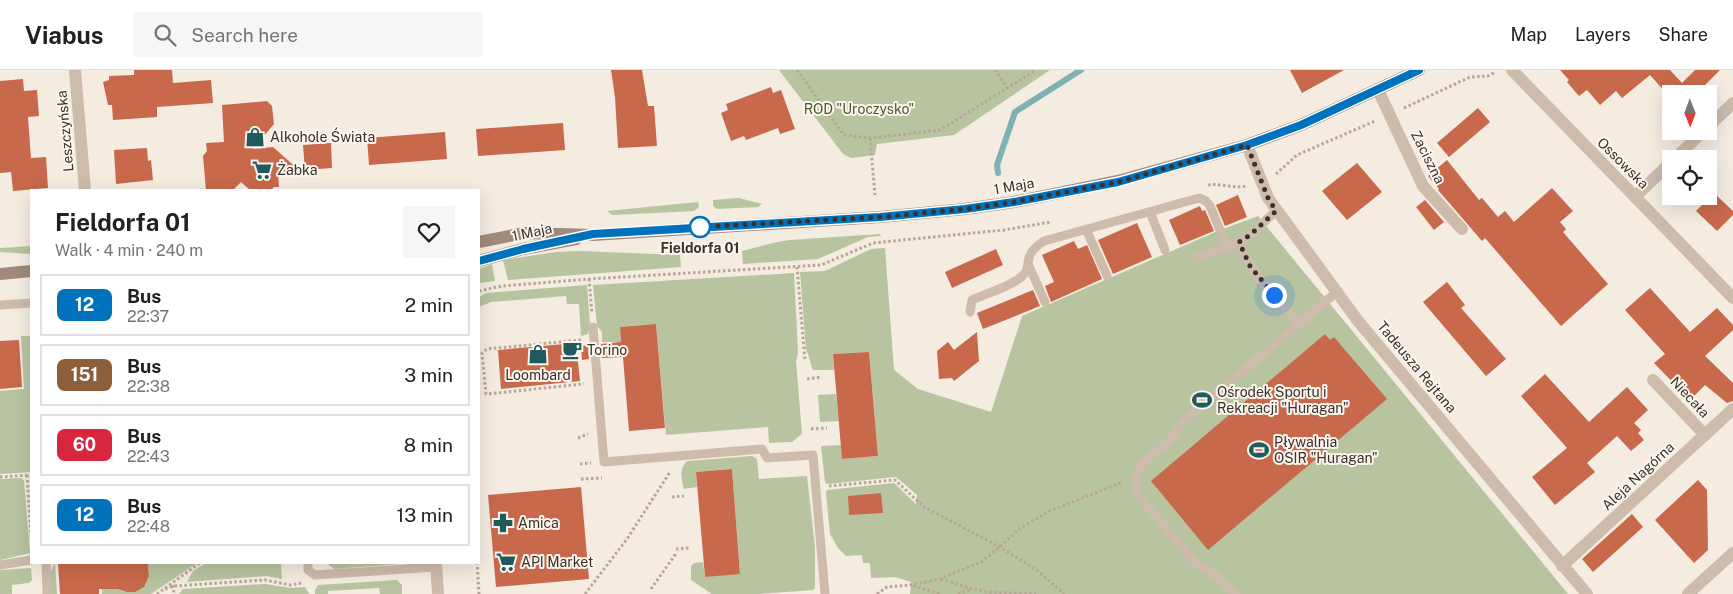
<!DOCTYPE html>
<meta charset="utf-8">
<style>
body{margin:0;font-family:"Public Sans",sans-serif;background:#f6f6f6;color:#202124;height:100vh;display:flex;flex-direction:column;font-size:19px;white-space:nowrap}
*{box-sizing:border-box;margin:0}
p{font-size:16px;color:#757577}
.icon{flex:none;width:28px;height:28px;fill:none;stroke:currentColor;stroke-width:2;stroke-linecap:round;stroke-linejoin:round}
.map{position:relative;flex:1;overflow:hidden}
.side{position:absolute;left:30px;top:119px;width:450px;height:375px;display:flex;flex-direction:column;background:#fff;border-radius:0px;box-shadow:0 5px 20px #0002}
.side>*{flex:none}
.badge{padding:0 10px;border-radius:8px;font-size:18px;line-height:32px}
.needle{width:32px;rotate:179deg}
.buttons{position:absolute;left:1662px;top:15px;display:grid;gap:10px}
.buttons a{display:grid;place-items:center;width:55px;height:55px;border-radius:0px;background:#fff;box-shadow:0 5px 20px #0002;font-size:25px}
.you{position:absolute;width:25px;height:25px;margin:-12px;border:4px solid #fff;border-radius:50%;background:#1a73e8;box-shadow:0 0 0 8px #1a73e833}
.map>.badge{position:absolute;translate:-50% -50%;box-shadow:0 0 0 2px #fff}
.round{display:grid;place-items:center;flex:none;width:52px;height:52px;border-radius:0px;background:#f6f6f6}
.headline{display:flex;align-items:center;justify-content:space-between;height:85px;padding:0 25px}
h1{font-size:24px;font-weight:700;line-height:38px}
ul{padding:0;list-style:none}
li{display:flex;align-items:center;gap:15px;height:62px;margin:0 10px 8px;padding:0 15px;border:2px solid #e0e0e0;border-radius:0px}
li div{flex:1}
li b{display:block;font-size:19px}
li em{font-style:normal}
li .badge{min-width:55px;font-weight:700;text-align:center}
header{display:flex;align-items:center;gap:30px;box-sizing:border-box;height:70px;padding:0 25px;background:#fff;border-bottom:1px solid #e0e0e0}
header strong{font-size:24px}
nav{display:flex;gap:28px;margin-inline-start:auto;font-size:18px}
.search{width:350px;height:45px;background:#f6f6f6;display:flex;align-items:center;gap:12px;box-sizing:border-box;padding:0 18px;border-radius:0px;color:#757577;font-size:19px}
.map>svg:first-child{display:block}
.green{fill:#b8c4a0}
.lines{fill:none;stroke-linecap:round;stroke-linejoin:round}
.stream{stroke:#7fb0b2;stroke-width:6}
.building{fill:#c8694b}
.path{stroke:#b9a596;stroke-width:3;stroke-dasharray:2.5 2.5;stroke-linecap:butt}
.service{stroke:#cdbbac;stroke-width:9}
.minor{stroke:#cdbbac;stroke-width:12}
.tertiary{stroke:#cdbbac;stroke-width:12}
.secondary{stroke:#a18a7d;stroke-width:12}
.line-casing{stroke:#fff;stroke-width:11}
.line{stroke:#0072bc;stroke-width:8}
.walk{stroke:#3b302b;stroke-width:5;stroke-dasharray:0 9}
.stop-dot{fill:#fff;stroke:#0072bc;stroke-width:2.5}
.labels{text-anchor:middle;stroke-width:4;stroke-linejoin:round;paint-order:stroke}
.park-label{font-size:14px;fill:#4a5a2e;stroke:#fbf5ee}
.street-label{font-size:14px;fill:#3b302b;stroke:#fbf5ee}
.poi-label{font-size:14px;fill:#3b302b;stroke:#fbf5ee;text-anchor:start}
.stop-label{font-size:14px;font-weight:bold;fill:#3b302b;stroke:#fbf5ee}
</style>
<header>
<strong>Viabus</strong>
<div class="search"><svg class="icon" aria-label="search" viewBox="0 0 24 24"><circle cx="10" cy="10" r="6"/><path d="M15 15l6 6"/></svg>Search here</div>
<nav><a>Map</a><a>Layers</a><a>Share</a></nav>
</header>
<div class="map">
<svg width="1733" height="524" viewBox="0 0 1733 524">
<rect width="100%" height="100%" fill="#f4ebe1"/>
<!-- green -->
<g class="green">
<path d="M779,0H1050L954,65L877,74L875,85L851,88L843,84Z"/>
<path d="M739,128L762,134L758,137L717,139L713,136V130Z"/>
<path d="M698,132L699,137L694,141L612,145L607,141Z"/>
<path d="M1258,146L1568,524H910L911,512L895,507L871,508L870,493H863L862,485L846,486L838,478L830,464L826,423L827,420L894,413L916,434L917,425L896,407L827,414L825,412L821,376L841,375L842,389L878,386L869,282L833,284L834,300H813C810,293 810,287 806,280L800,202L825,201L871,179L885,178L894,300L918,319L991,342L1022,246L1220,160Z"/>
<path d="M880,164L881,166L868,167L818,189L743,194L742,181L777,172L790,170Z"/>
<path d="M31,176V184L0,182V178Z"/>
<path d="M580,181L680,185L681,197L508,210L503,190L556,182Z"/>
<path d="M492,194L495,211L479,213V199Z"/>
<path d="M794,203L798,283L796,291L802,364L792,372L769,373L768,357L666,365L656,254L620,257L621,272H602V262L597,256L593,215Z"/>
<path d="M587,215L590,255L588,264L581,266L579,234H567L566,226L491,232L479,237V227L486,223Z"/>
<path d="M21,266H31V402L0,404V321L24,319Z"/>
<path d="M836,324L839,351L820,352L818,325Z"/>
<path d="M752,386L757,389L759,409L807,406L815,477V518L813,520L760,524H712L691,510V496L694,493L703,492L705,507L740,503L732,399L696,402L697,417L684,419C681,407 679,400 687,391Z"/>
<path d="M21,408L24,411L30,483L0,490V409Z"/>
<path d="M278,492L281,494L282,509L266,506L187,512L193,501L206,493Z"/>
<path d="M55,493L57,524H51L50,503Z"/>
<path d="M100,493C105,500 116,518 123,521C141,524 155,508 147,493H197L151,524H102Z"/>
<path d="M400,493V494L334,499L327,493Z"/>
<path d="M31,498L32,510L29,513L12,515V524H0V500Z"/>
<path d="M397,510L402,515V524H380L379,518L328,521V524H315V520L318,515Z"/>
<path d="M265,514L290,518L305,517L309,524H179L183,519Z"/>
</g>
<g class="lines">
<!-- stream -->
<path class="stream" d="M998,103L997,95L1015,42L1081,0"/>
</g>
<!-- building -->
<g class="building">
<path d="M134,0H172L173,13L211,10L213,33L157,37V47L113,50L112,35H108L103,12L109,10V6L134,5Z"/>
<path d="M611,0H642L648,36H654L657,76L618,78L615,27Z"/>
<path d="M1290,0H1344L1302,23Z"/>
<path d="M1560,0H1670L1682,13L1695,0H1720L1696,24H1667L1650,5L1622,28L1616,21L1600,35L1587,20L1579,26L1567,12L1569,10Z"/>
<path d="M23,9L24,21L37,20L39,46L28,47L31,88L46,87L48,118L13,121L11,102L0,103V11Z"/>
<path d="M771,17L773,23L781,20L795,59L780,64L778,58L746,70L744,66L731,71L721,43L728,40L726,34Z"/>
<path d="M267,31L272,36L274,54L253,79L273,77L299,100L278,102L279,117H274L272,119L250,120L241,112L234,119L206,120L203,86L207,81L206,73L224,72L222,35Z"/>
<path d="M1478,38L1490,52L1449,87L1437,73Z"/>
<path d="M563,53L565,80L478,86L476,59Z"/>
<path d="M445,62L447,89L369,95L367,68Z"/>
<path d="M331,73L332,98L305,100L303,75Z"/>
<path d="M147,78L148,91L151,90L153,110L116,114L114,80Z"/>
<path d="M1447,90L1479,130L1482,128L1498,147L1505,141L1514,152L1552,118L1573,141L1560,152L1566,159L1563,162L1608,214L1561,256L1485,168L1482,171L1438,120L1439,119L1428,106Z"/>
<path d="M1357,93L1382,122L1347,150L1322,121Z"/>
<path d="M1714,123L1733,141V145L1717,161L1696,141Z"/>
<path d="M1238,125L1247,147L1225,156L1216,135Z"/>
<path d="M1425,130L1444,152L1434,160L1416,137Z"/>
<path d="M1200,136L1202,141L1205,140L1214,161L1180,175L1169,150Z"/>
<path d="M1137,153L1152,187L1113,204L1098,170Z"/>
<path d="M1074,171L1078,179L1087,175L1102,209L1051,232L1045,216L1054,212L1042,185Z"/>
<path d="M996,179L1003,195L952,218L945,202Z"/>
<path d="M1447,212L1465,235L1461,238L1506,289L1486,306L1423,232Z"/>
<path d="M1650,218L1690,262L1717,238L1733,255V260L1705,286L1733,313V331L1727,333L1705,315L1690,330L1654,293L1665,284L1625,240Z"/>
<path d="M1033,220L1040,236L983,259L977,243Z"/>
<path d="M656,254L665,358L629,361L623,287L602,288L601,274L621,272L620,257Z"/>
<path d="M977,262L979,291L954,311L952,308L939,309L937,281L948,272L954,280Z"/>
<path d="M1325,264L1330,270L1334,267L1387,329L1208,480L1151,411Z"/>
<path d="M19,270L22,317L0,319V271Z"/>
<path d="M576,273L580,311L501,319L498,280Z"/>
<path d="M588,275L589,289L582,290L581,276Z"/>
<path d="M869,282L878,386L842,389L833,284Z"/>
<path d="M1545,304L1589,352L1627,317L1648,340L1634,353L1641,360L1638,363L1644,370L1631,381L1617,366L1587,393L1595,402L1555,435L1532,407L1567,378L1521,326Z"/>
<path d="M732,399L740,504L705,507L696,402Z"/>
<path d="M1698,410L1707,420L1708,480L1694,493L1655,450Z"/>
<path d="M581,417L589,509L496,517L488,425Z"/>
<path d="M881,423L883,443L849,445L848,426Z"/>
<path d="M1632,444L1643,457L1593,502L1582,489Z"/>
<path d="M85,492H148L149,506L144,517L135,522H127L118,519H99V524H60L58,494Z"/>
</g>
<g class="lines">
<!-- path -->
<g class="path">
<path d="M797,0L844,65L870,68L940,60L1036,0"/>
<path d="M995,0L1008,19"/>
<path d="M1404,38L1470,7L1488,6L1496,2"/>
<path d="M870,68L875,125"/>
<path d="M1276,104L1297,85L1375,51"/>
<path d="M1208,115C1221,113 1233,119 1246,116"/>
<path d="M797,197L805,291"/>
<path d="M589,209L592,244"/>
<path d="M479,221L502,216L589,209L821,195L873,173L1004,160L1051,152"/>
<path d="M581,270L487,279L482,283L486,324L584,314"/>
<path d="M807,309L822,307"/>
<path d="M811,359L827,358"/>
<path d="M578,368L588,364"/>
<path d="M580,394L591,393"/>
<path d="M27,405L31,467"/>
<path d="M0,407L31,405"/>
<path d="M581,409L602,408"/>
<path d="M829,416L895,410L924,437L1000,477L1038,501L1064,524"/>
<path d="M672,427L684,426"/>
<path d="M676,479L689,478"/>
<path d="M477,492L479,524"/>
<path d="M941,509L973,519L988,522L1036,524"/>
<path d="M173,515L174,524"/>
<path d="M913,516L941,524"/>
<path d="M165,519L174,516L265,510L290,515L302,513"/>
<path d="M651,519L677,482"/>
<path d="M157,524L201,492"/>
<path d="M585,524L627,469L670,402"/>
<path d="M877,524L887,517L911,515L940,509L981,492L1000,477L1019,459L1050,441L1123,412"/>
<path d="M958,524L972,519"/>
</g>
<!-- service -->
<g class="service">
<path d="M1276,141L1250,165L1239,172C1249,203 1278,228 1299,254"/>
<path d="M1150,142L1165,180"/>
<path d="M1086,159L1107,206"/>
<path d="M1195,189L1239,172"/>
<path d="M1029,196L1045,232"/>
<path d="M0,235L31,233"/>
<path d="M970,242L972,230C985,224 1016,215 1025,203C1029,198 1027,194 1029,188C1030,181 1038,175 1044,171L1199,128L1206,131L1210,136L1227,177"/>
<path d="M593,257L604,392L762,379L767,388L813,385L825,524"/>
<path d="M46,492L47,524"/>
<path d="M308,492V500L315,505L436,497"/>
<path d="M0,495L31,490"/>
<path d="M1235,524L1216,506L1194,491L1138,425C1128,389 1158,387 1174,365C1177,361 1178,357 1180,354L1338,221"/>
</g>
<!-- minor -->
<g class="minor">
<path d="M75,0L85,120"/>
<path d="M1512,0L1733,228"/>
<path d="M1378,20L1423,116L1462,159"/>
<path d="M1709,56L1733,33"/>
<path d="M1247,75L1268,128L1358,251L1587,524"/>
<path d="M1675,89L1703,61"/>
<path d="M1635,127L1671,92"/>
<path d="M1653,310L1705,365"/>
<path d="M1562,496L1733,339"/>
<path d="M1688,524L1733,483"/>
</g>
<!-- tertiary -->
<path class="tertiary" d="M436,492L438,524"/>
<!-- secondary -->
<g class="secondary">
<path d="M479,172L524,163L593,165L880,147L965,139L1014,132L1118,111L1247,75L1301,55L1419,0"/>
<path d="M479,191L523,179L576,169"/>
<path d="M0,204L31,201"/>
</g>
</g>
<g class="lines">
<defs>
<path id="line" d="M479,191L523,179L593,164L880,147L965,139L1014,132L1118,112L1247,75L1301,55L1419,0"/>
</defs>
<!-- line casing -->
<use href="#line" class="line-casing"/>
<!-- line -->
<use href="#line" class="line"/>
<!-- walk -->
<path class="walk" d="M700,157L880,147L965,139L1014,132L1118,112L1247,75L1268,128L1276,141L1250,165L1239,172L1250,196L1274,225"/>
</g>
<!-- icons -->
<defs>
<symbol id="shop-bare" viewBox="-9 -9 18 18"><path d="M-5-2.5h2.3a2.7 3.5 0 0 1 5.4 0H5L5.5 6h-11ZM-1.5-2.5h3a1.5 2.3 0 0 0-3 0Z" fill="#1f5a5e" stroke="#fbf5ee" stroke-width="2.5" paint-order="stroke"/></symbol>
<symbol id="supermarket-bare" viewBox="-9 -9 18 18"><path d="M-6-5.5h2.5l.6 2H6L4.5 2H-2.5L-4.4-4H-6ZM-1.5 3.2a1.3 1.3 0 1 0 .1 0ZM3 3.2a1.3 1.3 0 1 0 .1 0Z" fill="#1f5a5e" stroke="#fbf5ee" stroke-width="2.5" paint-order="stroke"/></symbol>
<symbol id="cafe-bare" viewBox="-9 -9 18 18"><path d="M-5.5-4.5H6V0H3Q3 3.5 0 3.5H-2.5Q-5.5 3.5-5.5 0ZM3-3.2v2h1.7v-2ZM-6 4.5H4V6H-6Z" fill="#1f5a5e" stroke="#fbf5ee" stroke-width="2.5" paint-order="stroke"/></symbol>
<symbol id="stadium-bare" viewBox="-9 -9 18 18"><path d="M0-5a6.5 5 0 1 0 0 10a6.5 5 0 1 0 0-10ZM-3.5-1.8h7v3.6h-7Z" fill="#1f5a5e" stroke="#fbf5ee" stroke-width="2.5" paint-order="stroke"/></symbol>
<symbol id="pharmacy-bare" viewBox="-9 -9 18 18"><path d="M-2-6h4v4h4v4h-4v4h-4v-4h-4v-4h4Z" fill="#1f5a5e" stroke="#fbf5ee" stroke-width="2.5" paint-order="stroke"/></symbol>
</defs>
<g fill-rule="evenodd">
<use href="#shop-bare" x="241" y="53" width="28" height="28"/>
<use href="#supermarket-bare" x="248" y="86" width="28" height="28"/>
<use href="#cafe-bare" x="558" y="266" width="28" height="28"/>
<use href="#shop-bare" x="524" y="270" width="28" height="28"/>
<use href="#stadium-bare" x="1188" y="316" width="28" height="28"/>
<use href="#stadium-bare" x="1245" y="366" width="28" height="28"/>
<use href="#pharmacy-bare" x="489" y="439" width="28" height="28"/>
<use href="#supermarket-bare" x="492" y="478" width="28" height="28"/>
</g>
<!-- markers -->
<circle class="stop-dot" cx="700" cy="157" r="10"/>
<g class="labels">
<!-- park labels -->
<g class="park-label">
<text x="859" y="44">ROD "Uroczysko"</text>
</g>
<!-- street labels -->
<g class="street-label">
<text transform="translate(65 61) rotate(-95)" y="5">Leszczyńska</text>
<text transform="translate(1428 87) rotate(63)" y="5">Zaciszna</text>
<text transform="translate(1623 93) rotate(45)" y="5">Ossowska</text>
<text transform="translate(1014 116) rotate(-10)" y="5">1 Maja</text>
<text transform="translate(532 162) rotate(-12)" y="5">1 Maja</text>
<text transform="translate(1417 297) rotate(50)" y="5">Tadeusza Rejtana</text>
<text transform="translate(1690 327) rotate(47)" y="5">Niecała</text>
<text transform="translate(1638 406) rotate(-43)" y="5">Aleja Nagórna</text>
</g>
<!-- poi labels -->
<g class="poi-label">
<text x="270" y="72">Alkohole Świata</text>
<text x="277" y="105">Żabka</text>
<text x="587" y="285">Torino</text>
<text x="538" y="310" text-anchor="middle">Loombard</text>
<text x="1217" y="327">Ośrodek Sportu i<tspan x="1217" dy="16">Rekreacji "Huragan"</tspan></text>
<text x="1274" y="377">Pływalnia<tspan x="1274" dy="16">OSIR "Huragan"</tspan></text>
<text x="518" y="458">Amica</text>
<text x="521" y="497">API Market</text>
</g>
<!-- stop labels -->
<g class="stop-label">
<text x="700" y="183">Fieldorfa 01</text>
</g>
</g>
</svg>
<div class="buttons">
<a><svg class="needle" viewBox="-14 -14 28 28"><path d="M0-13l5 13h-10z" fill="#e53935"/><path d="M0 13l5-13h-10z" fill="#757577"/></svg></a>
<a><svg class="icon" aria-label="locate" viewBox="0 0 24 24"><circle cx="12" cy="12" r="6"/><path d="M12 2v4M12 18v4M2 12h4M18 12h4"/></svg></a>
</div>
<div class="you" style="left:1274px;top:225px"></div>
<section class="side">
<div class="headline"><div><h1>Fieldorfa 01</h1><p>Walk · 4 min · 240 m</p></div><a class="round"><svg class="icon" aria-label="heart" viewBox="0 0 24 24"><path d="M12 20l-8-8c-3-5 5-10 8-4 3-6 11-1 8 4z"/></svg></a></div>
<ul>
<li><span class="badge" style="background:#0072bc;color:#fff">12</span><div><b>Bus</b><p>22:37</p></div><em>2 min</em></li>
<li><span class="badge" style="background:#8b5e3c;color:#fff">151</span><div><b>Bus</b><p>22:38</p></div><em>3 min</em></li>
<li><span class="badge" style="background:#d7263d;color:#fff">60</span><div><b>Bus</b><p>22:43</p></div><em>8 min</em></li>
<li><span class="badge" style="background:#0072bc;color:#fff">12</span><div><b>Bus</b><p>22:48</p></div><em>13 min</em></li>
</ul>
</section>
</div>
